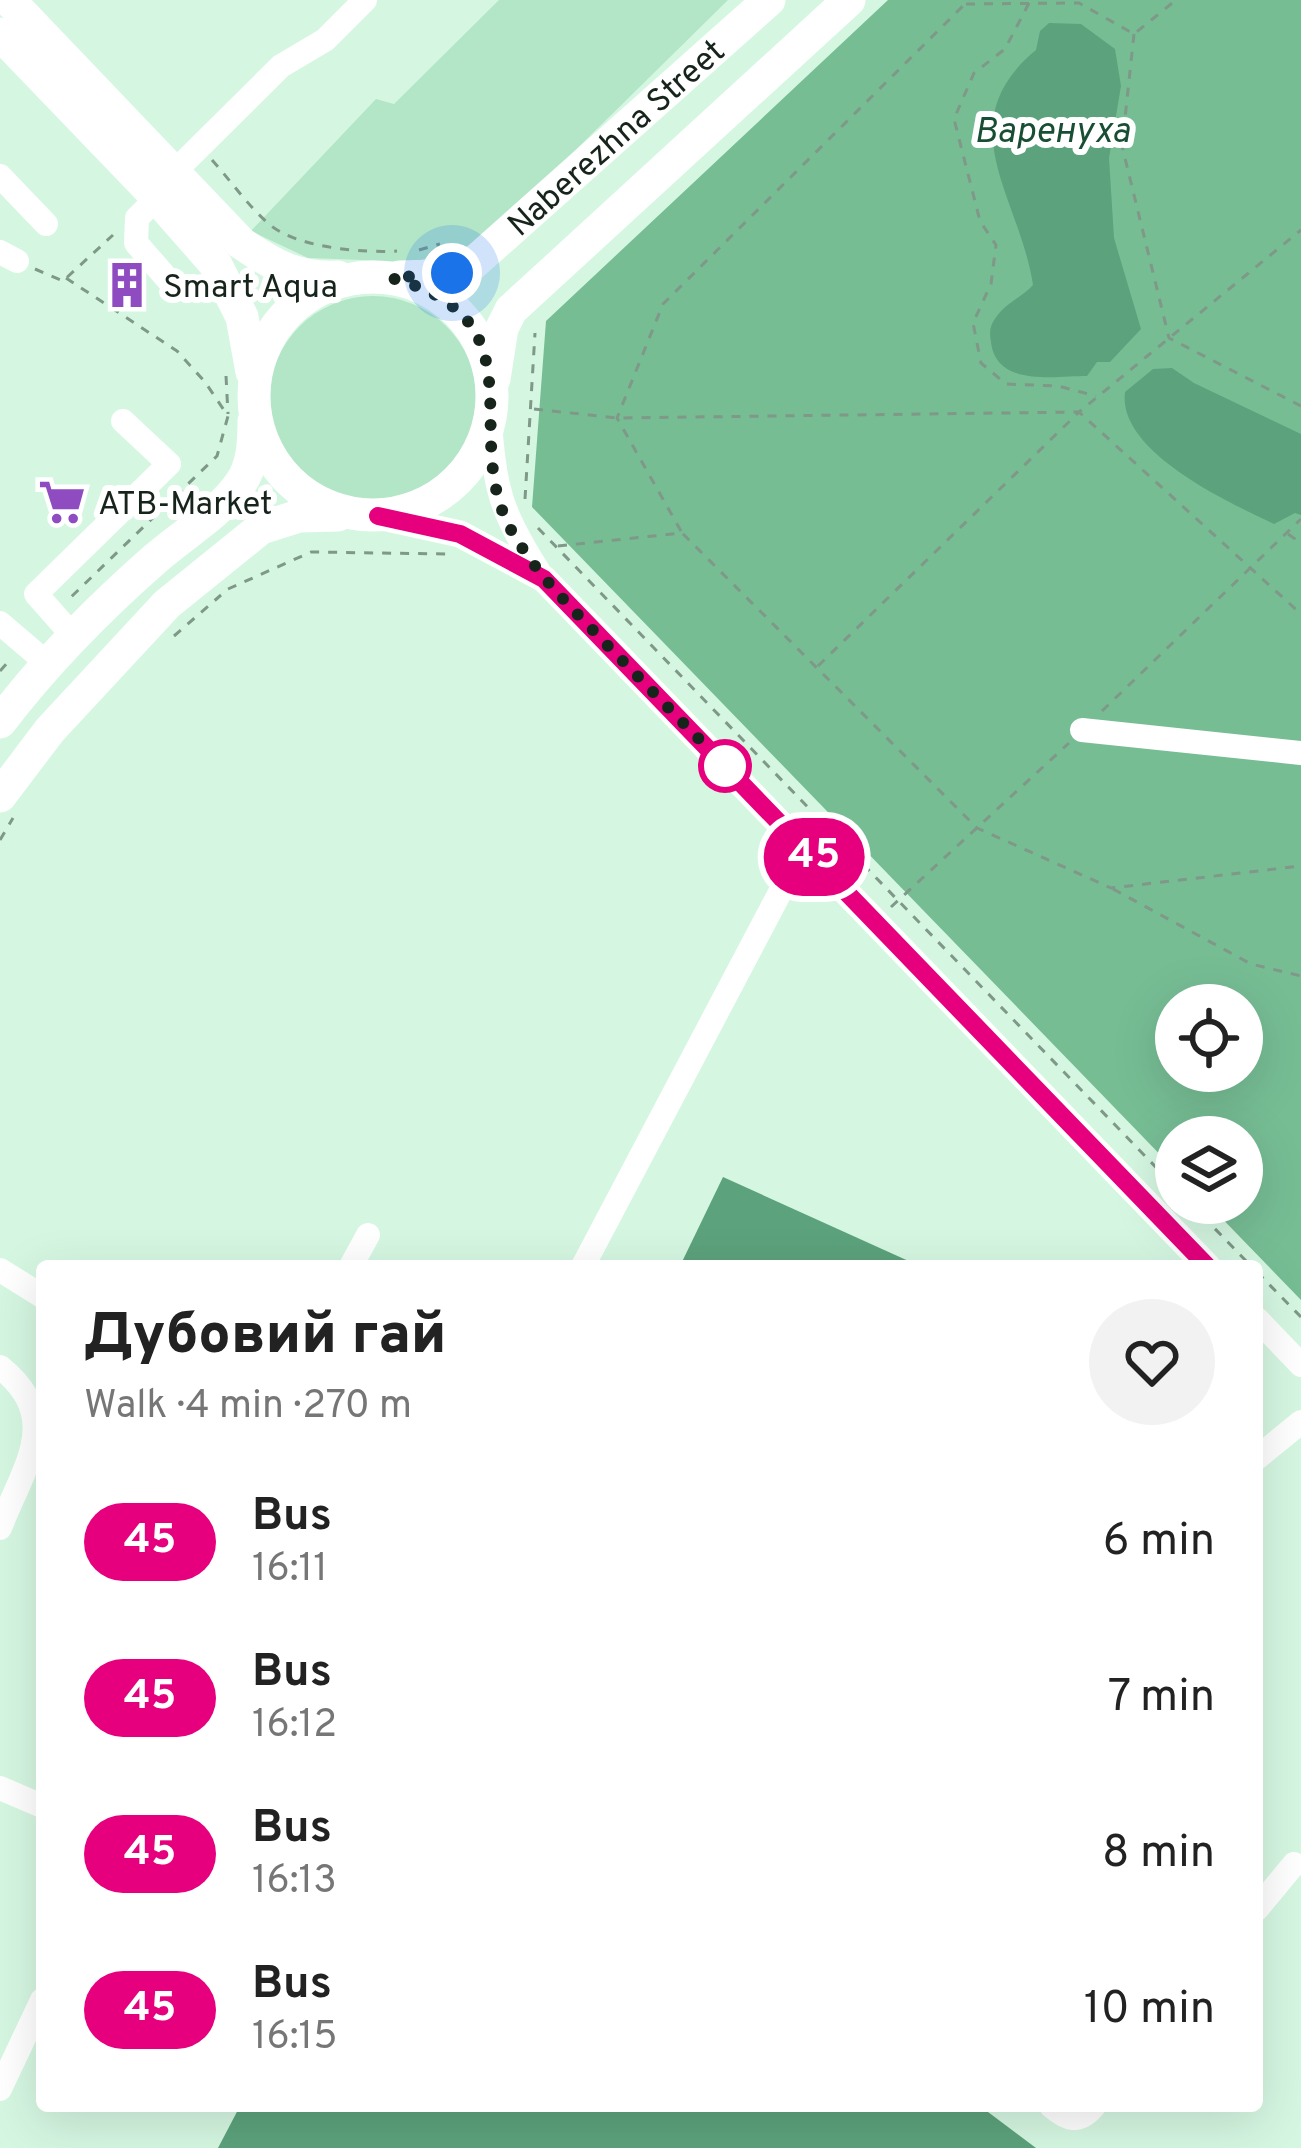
<!DOCTYPE html>
<meta charset="utf-8">
<style>
body{margin:0;font-family:Overpass,sans-serif;background:#f2f2f2;color:#222;height:100vh;display:flex;flex-direction:column;font-size:45px;white-space:nowrap}
*{box-sizing:border-box;margin:0}
p{font-size:39px;color:#767676}
.icon{flex:none;width:66px;height:66px;fill:none;stroke:currentColor;stroke-width:2;stroke-linecap:round;stroke-linejoin:round}
.map{position:relative;flex:1;overflow:hidden}
.details{position:absolute;left:36px;top:1260px;width:1227px;height:852px;display:flex;flex-direction:column;background:#fff;border-radius:12px;box-shadow:0 12px 48px #0002}
.details>*{flex:none}
.badge{padding:0 24px;border-radius:39px;font-size:42px;line-height:78px}
.controls{position:absolute;left:1155px;top:984px;display:grid;gap:24px}
.controls a{display:grid;place-items:center;width:108px;height:108px;border-radius:50%;background:#fff;box-shadow:0 12px 48px #0002;font-size:60px}
.you{position:absolute;width:60px;height:60px;margin:-30px;border:9px solid #fff;border-radius:50%;background:#1a73e8;box-shadow:0 0 0 18px #1a73e833}
.map>.badge{position:absolute;translate:-50% -50%;box-shadow:0 0 0 6px #fff}
.round{display:grid;place-items:center;flex:none;width:126px;height:126px;border-radius:63px;background:#f2f2f2}
.headline{display:flex;align-items:center;justify-content:space-between;height:204px;padding:0 48px}
h1{font-size:57px;font-weight:800;line-height:90px}
ul{padding:0;list-style:none}
li{display:flex;align-items:center;gap:36px;height:156px;padding:0 48px}
li div{flex:1}
li b{display:block;font-size:45px}
li em{font-style:normal}
li .badge{min-width:132px;font-weight:700;text-align:center}
.map>svg:first-child{display:block}
.green{fill:#b3e5c7}
.forest{fill:#76bd94;fill-rule:evenodd}
.water{fill:#5ca27c}
.lines{fill:none;stroke-linecap:round;stroke-linejoin:round}
.path{stroke:#7f9888;stroke-width:3;stroke-dasharray:9 9;stroke-linecap:butt}
.minor{stroke:#fff;stroke-width:24}
.major{stroke:#fff;stroke-width:33}
.line-casing{stroke:#fff;stroke-width:27}
.line{stroke:#e6007e;stroke-width:18}
.walk{stroke:#17241c;stroke-width:12;stroke-dasharray:0 21.6}
.stop-dot{fill:#fff;stroke:#e6007e;stroke-width:6}
.labels{text-anchor:middle;stroke-width:12;stroke-linejoin:round;paint-order:stroke}
.street-label{font-size:33px;fill:#17241c;stroke:#fff}
.poi-label{font-size:33px;fill:#17241c;stroke:#fff;text-anchor:start}
.water-label{font-size:36px;font-style:italic;fill:#184e33;stroke:#fff}
</style>
<div class="map">
<svg width="1301" height="2148" viewBox="0 0 1301 2148">
<rect width="100%" height="100%" fill="#d5f7e2"/>
<!-- green -->
<g class="green">
<path d="M499,0H728L483,241L415,262L308,258L251,231L376,99L394,104Z"/>
<circle cx="373" cy="400" r="104"/>
</g>
<!-- forest -->
<path class="forest" d="M888,0H1301V1300L1207,1203H1242V1137H1176V1171L532,507L546,321ZM1176,1005H1242V1071H1176Z"/>
<!-- water -->
<g class="water">
<path d="M1049,23L1081,24L1115,49L1121,86L1109,158L1114,238L1141,329L1110,362H1097L1087,376C1054,376 996,387 991,342C989,331 990,325 997,316C1006,303 1022,297 1033,285C1020,197 947,123 1036,50L1040,31Z"/>
<path d="M1172,368L1194,383L1301,434V515L1295,513L1274,524C1230,503 1117,452 1125,392L1153,369Z"/>
<path d="M723,1177L913,1263L912,1266H680Z"/>
<path d="M240,2106H980L1036,2148H218Z"/>
</g>
<g class="lines">
<!-- path -->
<g class="path">
<path d="M1029,3L1005,49L974,73L954,119L980,221L996,245L991,284L973,323L981,363L1006,384L1058,386L1096,396"/>
<path d="M966,4L1079,3L1134,34L1176,0"/>
<path d="M1134,34L1122,146L1169,338L1301,406"/>
<path d="M212,160C231,181 248,206 269,224C296,248 363,253 397,251"/>
<path d="M419,250L440,244"/>
<path d="M35,269L63,281L113,235"/>
<path d="M66,278L177,351L205,382L228,416L217,456L71,597"/>
<path d="M226,376L228,414"/>
<path d="M534,409L617,418L1079,412L1301,230"/>
<path d="M525,499L535,333"/>
<path d="M538,528L1176,1188"/>
<path d="M681,531L617,418L663,304L969,0"/>
<path d="M1288,534L1301,543"/>
<path d="M558,546L682,533L977,828L1111,888L1301,866"/>
<path d="M228,589L311,552L451,554"/>
<path d="M174,636L221,595"/>
<path d="M818,666L1079,412L1301,614"/>
<path d="M0,671L10,660"/>
<path d="M1102,711L1301,519"/>
<path d="M0,840L13,818"/>
<path d="M1113,889L1251,964L1301,976"/>
<path d="M891,907L1069,743"/>
<path d="M1190,1203L1251,1266"/>
<path d="M1257,1272L1301,1317"/>
</g>
<!-- minor -->
<g class="minor">
<path d="M0,176L46,224"/>
<path d="M163,183L281,66L325,40L365,0"/>
<path d="M157,198L137,218L136,243L171,283"/>
<path d="M0,252L17,261"/>
<path d="M490,421C494,489 502,514 539,572"/>
<path d="M378,516L460,534L544,579L1207,1266"/>
<path d="M0,623L48,664"/>
<path d="M74,637L36,594L169,464L123,421"/>
<path d="M1082,730L1301,753"/>
<path d="M351,1266L368,1235"/>
<path d="M583,1266L804,847"/>
<path d="M0,1270L42,1296"/>
<path d="M1257,1319L1301,1365"/>
<path d="M0,1367C64,1418 24,1466 0,1528"/>
<path d="M1257,1458L1301,1422"/>
<path d="M0,1788L42,1806"/>
<path d="M1257,1909L1294,1864"/>
<path d="M0,2089L42,2000"/>
<path d="M1051,2106C1067,2120 1079,2124 1094,2106"/>
</g>
<!-- major -->
<g class="major">
<path d="M9,0L241,243C273,265 297,279 338,277"/>
<path d="M0,34L152,192L216,265L242,317L252,372"/>
<circle cx="373" cy="396" r="119"/>
<path id="s1" d="M399,277L434,276L469,267L769,0"/>
<path d="M494,379L502,328L511,310L849,0"/>
<path d="M0,722C45,663 99,608 155,559C182,535 219,514 240,484C253,466 254,443 254,421"/>
<path d="M0,796L50,730L167,604L261,528L299,516L338,515"/>
</g>
</g>
<g class="lines">
<defs>
<path id="line" d="M378,516L460,534L544,579L1207,1266"/>
</defs>
<!-- line casing -->
<use href="#line" class="line-casing"/>
<!-- line -->
<use href="#line" class="line"/>
<!-- walk -->
<path class="walk" d="M452,273L391,278C545,319 459,432 510,528C536,575 574,610 610,648C653,692 696,736 739,780L725,766"/>
</g>
<!-- icons -->
<defs>
<symbol id="building-bare" viewBox="-9 -9 18 18"><path d="M-4-6H4V6H1V3H-1V6H-4ZM-2.5-4.3h1.7v1.8h-1.7ZM.8-4.3h1.7v1.8H.8ZM-2.5-1h1.7V.8h-1.7ZM.8-1h1.7V.8H.8Z" fill="#8f4bc0" stroke="#fff" stroke-width="2.5" paint-order="stroke"/></symbol>
<symbol id="supermarket-bare" viewBox="-9 -9 18 18"><path d="M-6-5.5h2.5l.6 2H6L4.5 2H-2.5L-4.4-4H-6ZM-1.5 3.2a1.3 1.3 0 1 0 .1 0ZM3 3.2a1.3 1.3 0 1 0 .1 0Z" fill="#8f4bc0" stroke="#fff" stroke-width="2.5" paint-order="stroke"/></symbol>
</defs>
<g fill-rule="evenodd">
<use href="#building-bare" x="94" y="252" width="66" height="66"/>
<use href="#supermarket-bare" x="29" y="469" width="66" height="66"/>
</g>
<!-- markers -->
<circle class="stop-dot" cx="725" cy="766" r="24"/>
<g class="labels">
<!-- street labels -->
<g class="street-label">
<text dy="12" stroke="none"><textPath href="#s1" startOffset="267">Naberezhna Street</textPath></text>
</g>
<!-- poi labels -->
<g class="poi-label">
<text x="163" y="297">Smart Aqua</text>
<text x="98" y="514">ATB-Market</text>
</g>
<!-- water labels -->
<g class="water-label">
<text x="1052" y="142">Варенуха</text>
</g>
</g>
</svg>
<div class="controls">
<a><svg class="icon" aria-label="locate" viewBox="0 0 24 24"><circle cx="12" cy="12" r="6"/><path d="M12 2v4M12 18v4M2 12h4M18 12h4"/></svg></a>
<a><svg class="icon" aria-label="layers" viewBox="0 0 24 24"><path d="M12 4l9 5-9 5-9-5zM3 14l9 5 9-5"/></svg></a>
</div>
<div class="you" style="left:452px;top:273px"></div>
<b class="badge" style="left:814px;top:857px;background:#e6007e;color:#fff">45</b>
<section class="details">
<div class="headline"><div><h1>Дубовий гай</h1><p>Walk · 4 min · 270 m</p></div><a class="round"><svg class="icon" aria-label="heart" viewBox="0 0 24 24"><path d="M12 20l-8-8c-3-5 5-10 8-4 3-6 11-1 8 4z"/></svg></a></div>
<ul>
<li><span class="badge" style="background:#e6007e;color:#fff">45</span><div><b>Bus</b><p>16:11</p></div><em>6 min</em></li>
<li><span class="badge" style="background:#e6007e;color:#fff">45</span><div><b>Bus</b><p>16:12</p></div><em>7 min</em></li>
<li><span class="badge" style="background:#e6007e;color:#fff">45</span><div><b>Bus</b><p>16:13</p></div><em>8 min</em></li>
<li><span class="badge" style="background:#e6007e;color:#fff">45</span><div><b>Bus</b><p>16:15</p></div><em>10 min</em></li>
</ul>
</section>
</div>
